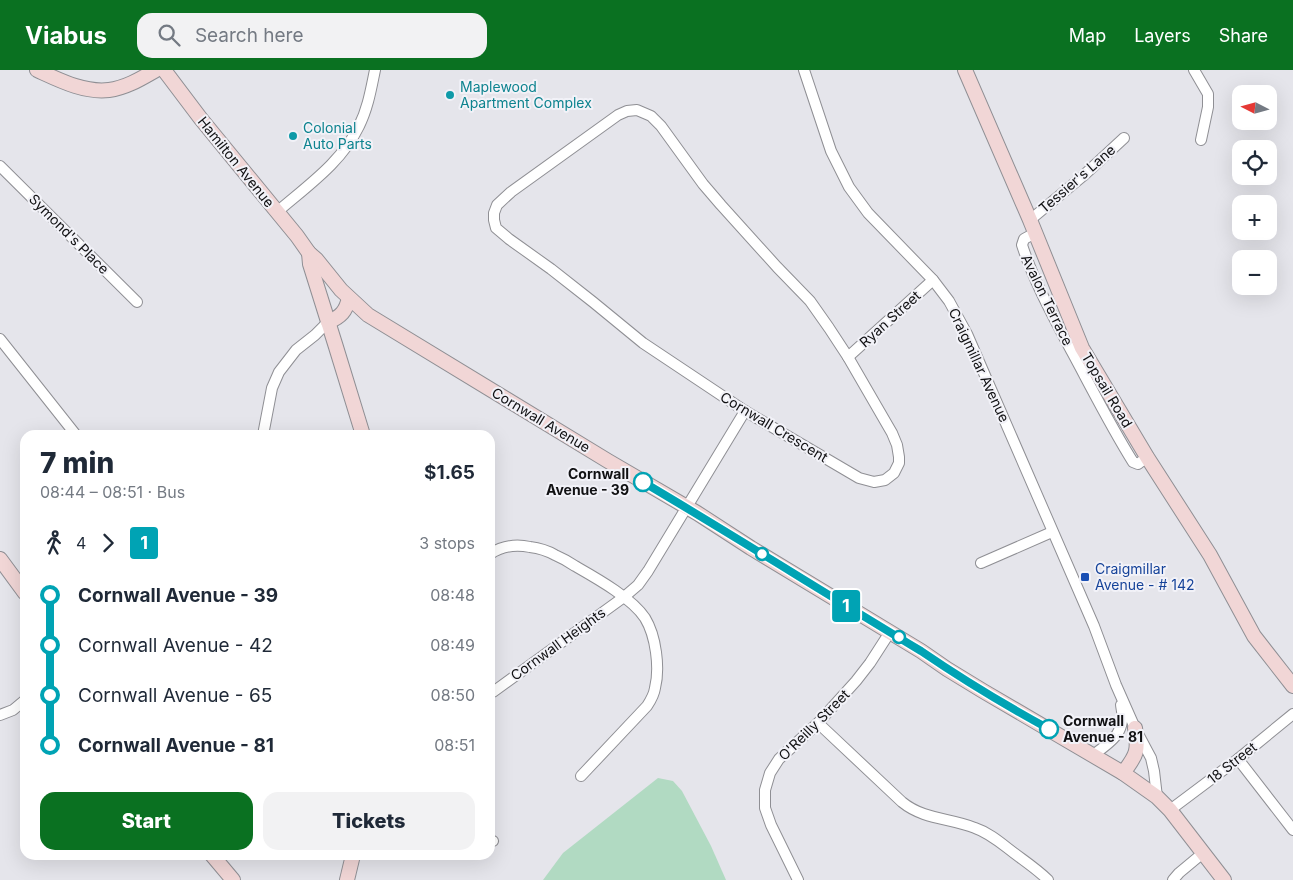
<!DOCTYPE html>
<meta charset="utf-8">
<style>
body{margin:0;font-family:Inter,sans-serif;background:#f2f2f3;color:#1f2937;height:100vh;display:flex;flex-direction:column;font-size:19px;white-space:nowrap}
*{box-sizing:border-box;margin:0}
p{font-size:16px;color:#747a83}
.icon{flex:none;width:28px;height:28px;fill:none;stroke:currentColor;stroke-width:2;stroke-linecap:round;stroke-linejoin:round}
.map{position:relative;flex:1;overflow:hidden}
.side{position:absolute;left:20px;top:360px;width:475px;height:430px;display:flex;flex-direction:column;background:#fff;border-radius:15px;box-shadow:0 5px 20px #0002}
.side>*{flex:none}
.badge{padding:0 10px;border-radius:4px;font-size:18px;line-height:32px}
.needle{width:32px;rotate:276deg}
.buttons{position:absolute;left:1232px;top:15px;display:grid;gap:10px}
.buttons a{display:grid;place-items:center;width:45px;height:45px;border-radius:10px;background:#fff;box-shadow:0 5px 20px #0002;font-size:25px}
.map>.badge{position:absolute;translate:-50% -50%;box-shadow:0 0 0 2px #fff}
.legs{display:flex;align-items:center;gap:8px;height:55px;padding:0 20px;font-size:16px}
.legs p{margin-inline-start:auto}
.overview{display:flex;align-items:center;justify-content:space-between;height:85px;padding:0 20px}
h1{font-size:28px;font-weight:800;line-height:38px}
.cta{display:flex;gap:10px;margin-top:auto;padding:10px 20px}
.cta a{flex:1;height:58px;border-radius:15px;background:#0a7121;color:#fff;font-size:20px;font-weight:800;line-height:58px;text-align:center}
.cta a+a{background:#f2f2f3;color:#1f2937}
ul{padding:0 20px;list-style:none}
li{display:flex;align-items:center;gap:18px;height:50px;font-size:19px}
li i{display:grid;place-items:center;width:8px;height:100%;margin:0 6px;background:currentColor}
li i::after{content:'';width:12px;height:12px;margin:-6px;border:4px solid;border-radius:50%;background:#fff}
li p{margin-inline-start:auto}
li:first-child i{background:linear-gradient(#0000 50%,currentColor 0)}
li:last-child i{background:linear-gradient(currentColor 50%,#0000 0)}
header{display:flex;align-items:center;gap:30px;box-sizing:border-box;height:70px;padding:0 25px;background:#0a7121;color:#fff}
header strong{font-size:24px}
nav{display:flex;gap:28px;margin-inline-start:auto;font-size:18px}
.search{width:350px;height:45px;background:#f2f2f3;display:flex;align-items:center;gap:12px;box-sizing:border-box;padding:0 18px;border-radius:15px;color:#747a83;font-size:19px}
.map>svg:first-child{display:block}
.green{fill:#b1dac2}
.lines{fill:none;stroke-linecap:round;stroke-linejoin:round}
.street-casing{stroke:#8f8f94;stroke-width:12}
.secondary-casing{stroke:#8f8f94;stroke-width:16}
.street{stroke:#fff;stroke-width:10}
.secondary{stroke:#f1d6d6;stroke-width:14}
.line-1-casing{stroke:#fff;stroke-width:11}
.line-1{stroke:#00a3b4;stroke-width:8}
.culture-dot{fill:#0f9aa8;stroke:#f2f2f8;stroke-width:2}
.stop-1-dot{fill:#fff;stroke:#00a3b4;stroke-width:2.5}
.transit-dot{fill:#1a4fb4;stroke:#f2f2f8;stroke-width:2}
.labels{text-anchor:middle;stroke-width:4;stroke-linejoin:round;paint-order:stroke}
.culture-label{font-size:14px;fill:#0d838f;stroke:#f2f2f8;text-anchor:start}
.street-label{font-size:14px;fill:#111113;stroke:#f2f2f8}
.stop-label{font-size:14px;font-weight:bold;fill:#111113;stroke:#f2f2f8;text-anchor:end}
.transit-label{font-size:14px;fill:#164399;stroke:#f2f2f8;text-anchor:start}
</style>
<header>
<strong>Viabus</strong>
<div class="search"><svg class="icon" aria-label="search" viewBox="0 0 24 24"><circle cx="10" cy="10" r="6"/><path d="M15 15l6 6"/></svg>Search here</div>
<nav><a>Map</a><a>Layers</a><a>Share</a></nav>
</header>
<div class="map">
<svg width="1293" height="810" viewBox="0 0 1293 810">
<rect width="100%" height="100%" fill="#e5e5eb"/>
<!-- green -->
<path class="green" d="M658,708L673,711L682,721L711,776L726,810H543L563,783Z"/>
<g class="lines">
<defs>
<g id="street">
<path d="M804,0L831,81L849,117L868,143L933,210L949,231L967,264L1094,556L1116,615L1135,658L1151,688L1154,701L1157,727"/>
<path d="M1194,0L1208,24V37L1201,70"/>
<path d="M637,40L651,46L661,56L703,114L721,135L777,197L810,231L829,258L848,287L892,363L897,375L899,387V393L894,403L885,410L874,412L859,408L745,341L643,273L593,232L551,199L509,169L496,158L494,150V143L497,135L511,122L618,45L627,41Z"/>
<path d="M0,96L137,232"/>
<path d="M277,142C307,116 342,92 359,56C368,38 371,19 375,0"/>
<path d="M1030,150L1083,106L1124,68"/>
<path d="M1035,163L1024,169L1022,175C1034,212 1054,248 1072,282C1092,319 1111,357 1133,392L1138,394L1147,387"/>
<path d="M0,269L76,365"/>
<path d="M848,287L933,210"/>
<path d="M263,365L272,318L279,302L296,280L315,265L328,252"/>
<path d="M490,484C502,476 516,474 530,477C538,478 548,481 555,485C562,488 569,492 575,496C596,508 632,528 645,548C656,566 660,598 655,618C654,625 651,630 647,636L581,706"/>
<path d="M981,493L1052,462"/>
<path d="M493,622L624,527L638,515L648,501L745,341"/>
<path d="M0,645L13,640L25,630"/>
<path d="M818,653L902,732C924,750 951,748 975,758C990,763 1002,774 1014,783C1026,792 1038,800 1048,810"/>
<path d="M1093,685C1113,671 1127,661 1121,635"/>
<path d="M1238,689L1293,760"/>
<path d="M1170,740L1238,689L1293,644"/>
<path d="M490,770L493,771"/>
<path d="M798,810L771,755L765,738V720L770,703L779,689L818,653L856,611L870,593L890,562"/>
<path d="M1173,810L1179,803L1203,783"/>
</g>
<g id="secondary">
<path d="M37,0C59,10 84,23 109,20C126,18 142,8 156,0"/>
<path d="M164,0L201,49L297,166L309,183L316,189L341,220L368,245L608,391L697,443L751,478L921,581L947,599L983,621L1123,703L1157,727L1170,740L1224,810"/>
<path d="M965,0L1030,150L1082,278L1147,387L1210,485L1254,566L1293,616"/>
<path d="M309,183L310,194L336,277L363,365"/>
<path d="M328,252C341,247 346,241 349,228"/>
<path d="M0,489L25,523"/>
<path d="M1123,703C1137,685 1139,680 1135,658"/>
<path d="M212,785L233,810"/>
<path d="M347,810L353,785"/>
</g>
</defs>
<!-- street casing -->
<use href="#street" class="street-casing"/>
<!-- secondary casing -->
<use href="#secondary" class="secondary-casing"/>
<!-- street -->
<use href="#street" class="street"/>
<!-- secondary -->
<use href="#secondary" class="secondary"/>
</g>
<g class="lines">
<defs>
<path id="line-1" d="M643,412C736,467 828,525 921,581C962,609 1005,635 1049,659"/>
</defs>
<!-- line-1 casing -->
<use href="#line-1" class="line-1-casing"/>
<!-- line-1 -->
<use href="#line-1" class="line-1"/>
</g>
<!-- markers -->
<g class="culture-dot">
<circle cx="450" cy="25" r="5"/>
<circle cx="293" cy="66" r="5"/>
</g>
<g class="stop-1-dot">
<circle cx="643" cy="412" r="9"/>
<circle cx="762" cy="484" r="6"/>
<circle cx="899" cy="567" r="6"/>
<circle cx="1049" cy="659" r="9"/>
</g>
<rect class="transit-dot" x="1080" y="502" width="10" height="10" rx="2.5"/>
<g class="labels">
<!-- culture labels -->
<g class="culture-label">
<text x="460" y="22">Maplewood<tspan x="460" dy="16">Apartment Complex</tspan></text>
<text x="303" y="63">Colonial<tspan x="303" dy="16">Auto Parts</tspan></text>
</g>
<!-- street labels -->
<g class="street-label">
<text transform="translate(236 92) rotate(51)" y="5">Hamilton Avenue</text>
<text transform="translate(1077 109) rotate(-41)" y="5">Tessier's Lane</text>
<text transform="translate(69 164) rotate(45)" y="5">Symond's Place</text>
<text transform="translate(1047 230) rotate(64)" y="5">Avalon Terrace</text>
<text transform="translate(890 249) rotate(-42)" y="5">Ryan Street</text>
<text transform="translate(979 295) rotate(65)" y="5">Craigmillar Avenue</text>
<text transform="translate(1107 320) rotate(59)" y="5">Topsail Road</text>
<text transform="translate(541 350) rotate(31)" y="5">Cornwall Avenue</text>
<text transform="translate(774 357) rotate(31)" y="5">Cornwall Crescent</text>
<text transform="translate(558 574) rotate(-36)" y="5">Cornwall Heights</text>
<text transform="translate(814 655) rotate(-45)" y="5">O'Reilly Street</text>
<text transform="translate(1232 693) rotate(-38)" y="5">18 Street</text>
</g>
<!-- stop labels -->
<g class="stop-label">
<text x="629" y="409">Cornwall<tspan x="629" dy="16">Avenue - 39</tspan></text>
<text x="1063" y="656" text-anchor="start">Cornwall<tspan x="1063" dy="16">Avenue - 81</tspan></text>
</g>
<!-- transit labels -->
<g class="transit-label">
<text x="1095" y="504">Craigmillar<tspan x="1095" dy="16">Avenue - # 142</tspan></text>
</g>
</g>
</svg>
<div class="buttons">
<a><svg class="needle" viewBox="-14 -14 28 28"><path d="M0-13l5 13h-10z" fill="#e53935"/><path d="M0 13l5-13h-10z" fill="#747a83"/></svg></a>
<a><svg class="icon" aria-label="locate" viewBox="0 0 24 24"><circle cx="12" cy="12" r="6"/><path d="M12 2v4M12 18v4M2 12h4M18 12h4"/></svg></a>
<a>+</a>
<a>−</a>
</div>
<b class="badge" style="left:846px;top:536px;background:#00a3b4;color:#fff">1</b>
<section class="side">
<div class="overview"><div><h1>7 min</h1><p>08:44 – 08:51 · Bus</p></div><b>$1.65</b></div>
<div class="legs"><svg class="icon" aria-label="walk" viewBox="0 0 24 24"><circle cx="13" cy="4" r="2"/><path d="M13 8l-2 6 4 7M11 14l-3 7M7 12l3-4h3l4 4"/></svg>4<svg class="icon" aria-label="forward" viewBox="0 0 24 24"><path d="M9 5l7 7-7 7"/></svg><b class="badge" style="background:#00a3b4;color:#fff">1</b><p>3 stops</p></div>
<ul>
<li><i style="color:#00a3b4"></i><b>Cornwall Avenue - 39</b><p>08:48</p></li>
<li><i style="color:#00a3b4"></i><span>Cornwall Avenue - 42</span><p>08:49</p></li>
<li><i style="color:#00a3b4"></i><span>Cornwall Avenue - 65</span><p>08:50</p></li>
<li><i style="color:#00a3b4"></i><b>Cornwall Avenue - 81</b><p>08:51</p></li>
</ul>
<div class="cta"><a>Start</a><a>Tickets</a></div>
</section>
</div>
